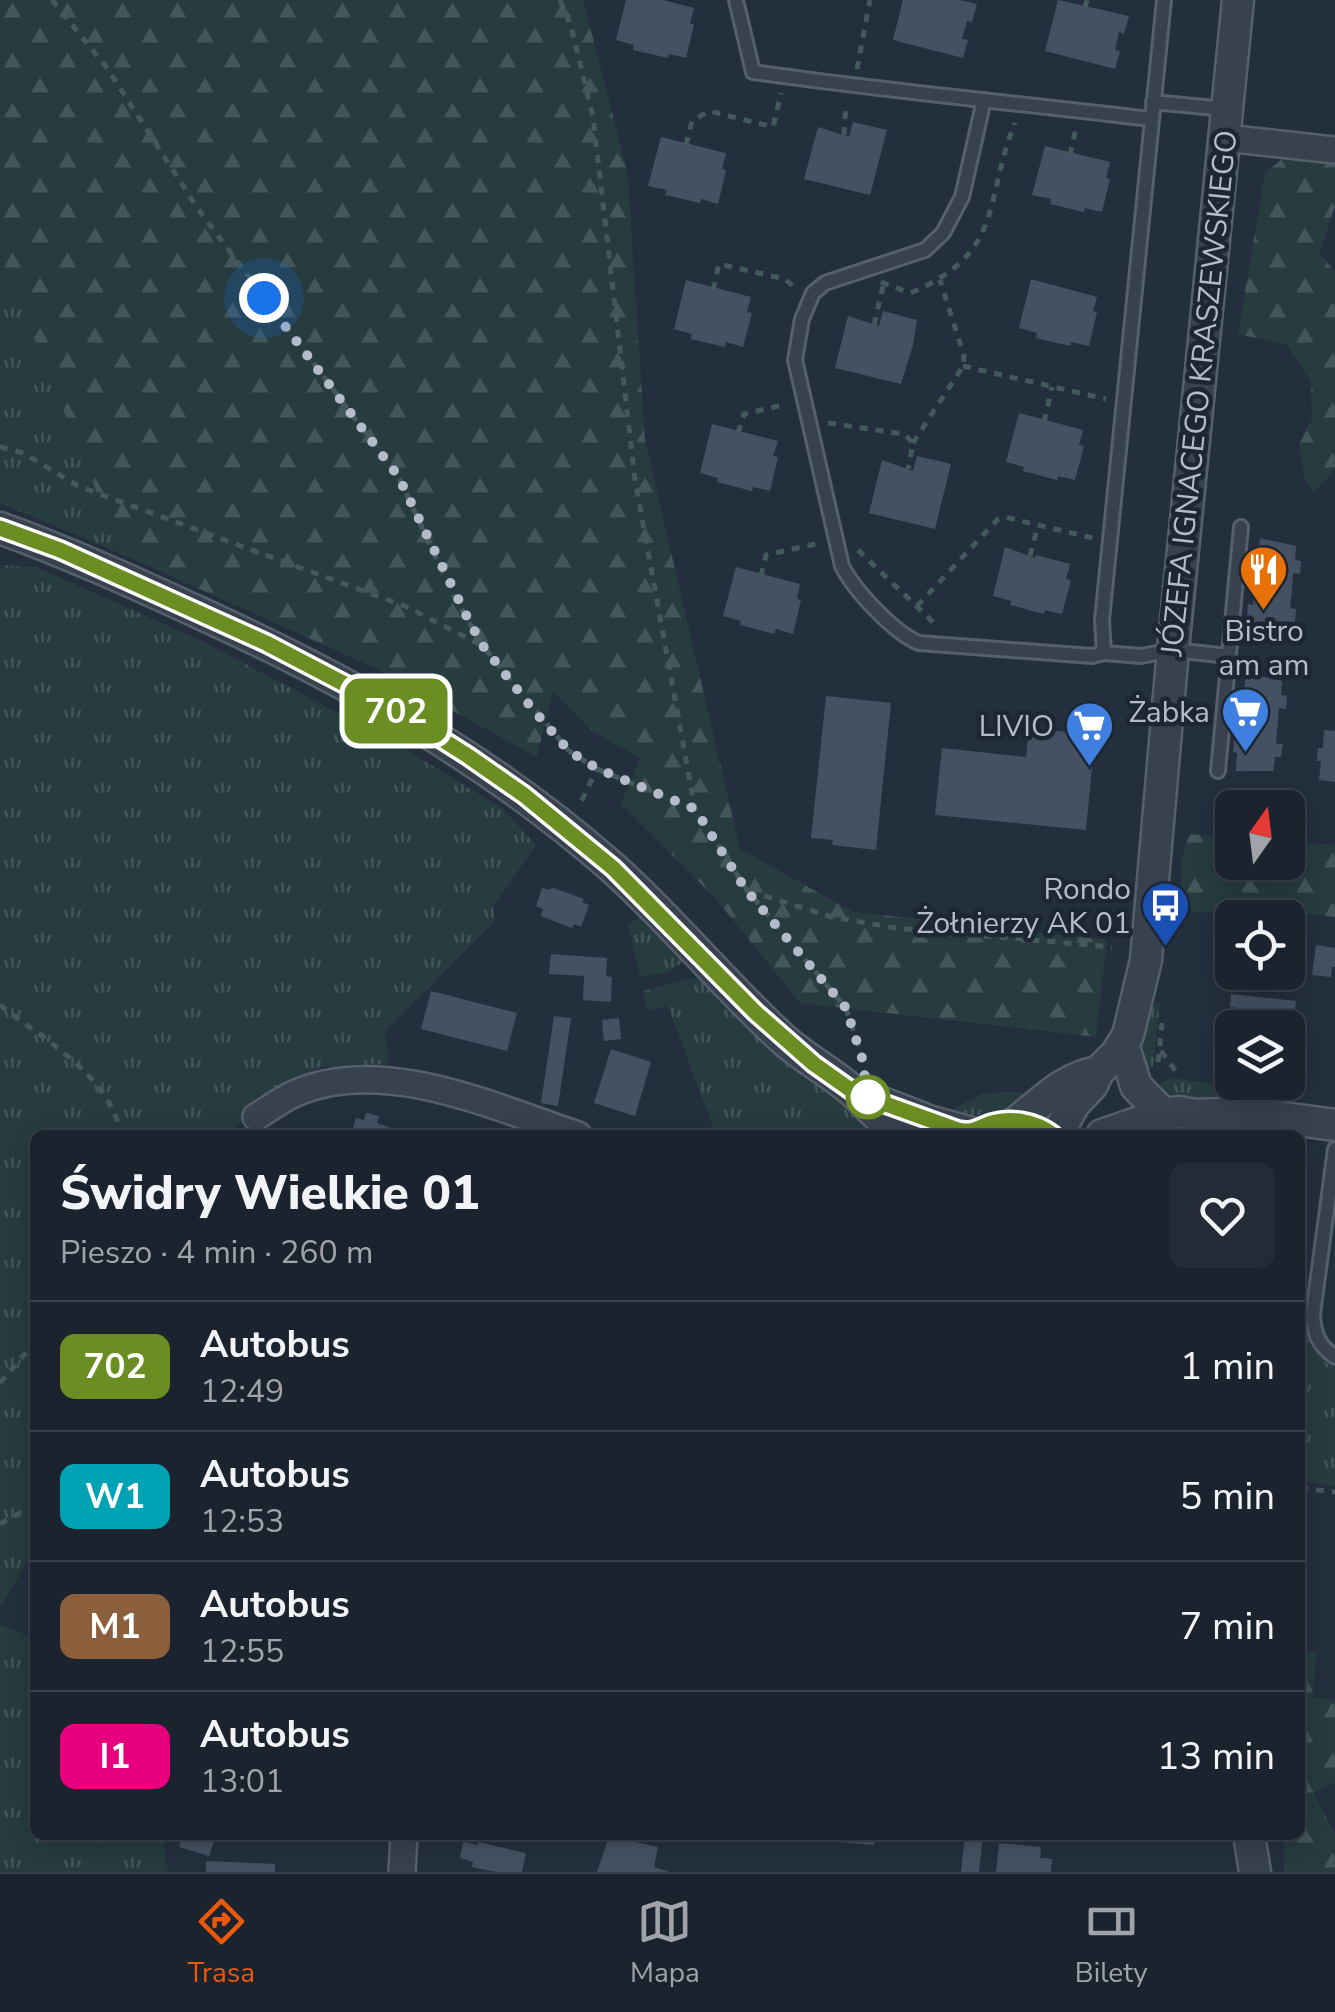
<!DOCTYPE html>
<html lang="pl">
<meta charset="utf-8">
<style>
body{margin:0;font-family:"Nunito Sans",sans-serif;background:#242b36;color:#f1f3f6;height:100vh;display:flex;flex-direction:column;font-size:38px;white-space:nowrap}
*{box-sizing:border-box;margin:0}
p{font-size:32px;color:#a0a4aa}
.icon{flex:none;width:55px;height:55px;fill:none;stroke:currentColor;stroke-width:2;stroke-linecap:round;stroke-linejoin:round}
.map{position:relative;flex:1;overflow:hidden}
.sheet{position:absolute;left:30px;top:1130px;width:1275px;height:710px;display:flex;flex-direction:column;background:#1b232e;border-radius:15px;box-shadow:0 5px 25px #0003,0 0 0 2px #39404a}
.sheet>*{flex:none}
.badge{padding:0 20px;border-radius:15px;font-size:35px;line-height:65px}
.needle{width:65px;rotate:14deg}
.controls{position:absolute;left:1215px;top:790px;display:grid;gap:20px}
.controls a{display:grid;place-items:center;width:90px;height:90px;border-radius:15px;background:#1b232e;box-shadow:0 5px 25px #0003,0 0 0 2px #39404a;font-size:50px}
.you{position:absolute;width:50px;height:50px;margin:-25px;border:8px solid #fff;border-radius:50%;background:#1a73e8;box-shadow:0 0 0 15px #1a73e833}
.map>.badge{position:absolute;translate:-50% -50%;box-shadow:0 0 0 5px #fff}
.round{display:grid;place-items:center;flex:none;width:105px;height:105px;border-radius:15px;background:#242b36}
.summary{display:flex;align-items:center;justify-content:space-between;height:170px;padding:0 30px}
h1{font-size:48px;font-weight:800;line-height:75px}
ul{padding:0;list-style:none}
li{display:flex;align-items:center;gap:30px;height:130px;padding:0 30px;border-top:2px solid #39404a}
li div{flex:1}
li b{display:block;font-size:38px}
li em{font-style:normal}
li .badge{min-width:110px;font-weight:700;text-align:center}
.tabs{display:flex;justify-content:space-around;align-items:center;height:140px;border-top:2px solid #39404a;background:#1b232e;font-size:28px;color:#a0a4aa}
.tabs a{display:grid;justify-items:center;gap:5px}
.tabs .current{color:#ea580c}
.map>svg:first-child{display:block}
.grass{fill:url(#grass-tufts)}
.forest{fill:url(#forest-firs)}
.building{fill:#455162}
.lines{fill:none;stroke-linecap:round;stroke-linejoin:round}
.service-casing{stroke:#565f6c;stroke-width:18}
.minor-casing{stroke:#565f6c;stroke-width:30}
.tertiary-casing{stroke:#565f6c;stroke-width:35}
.path{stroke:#44595c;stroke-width:5;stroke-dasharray:8 8;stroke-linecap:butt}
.service{stroke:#38414e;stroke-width:12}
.minor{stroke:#38414e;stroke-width:25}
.tertiary{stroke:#38414e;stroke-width:30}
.line-casing{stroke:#fff;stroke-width:22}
.line{stroke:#6b8e23;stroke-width:15}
.walk{stroke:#b4bcc9;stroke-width:10;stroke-dasharray:0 18}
.stop-dot{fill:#fff;stroke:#6b8e23;stroke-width:5}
.labels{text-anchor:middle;stroke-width:9;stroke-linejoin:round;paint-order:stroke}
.street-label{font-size:30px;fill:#b4bcc9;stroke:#1d2633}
.poi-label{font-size:30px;fill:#b4bcc9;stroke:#1d2633;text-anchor:end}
</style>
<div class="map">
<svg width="1335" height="1872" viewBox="0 0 1335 1872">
<defs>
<pattern id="grass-tufts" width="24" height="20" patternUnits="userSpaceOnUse" patternTransform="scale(2.5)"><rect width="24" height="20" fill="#263c3f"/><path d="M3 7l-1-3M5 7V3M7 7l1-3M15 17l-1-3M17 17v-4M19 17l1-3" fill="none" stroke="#435659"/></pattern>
<pattern id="forest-firs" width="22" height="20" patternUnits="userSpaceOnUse" patternTransform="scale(2.5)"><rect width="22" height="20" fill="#263c3f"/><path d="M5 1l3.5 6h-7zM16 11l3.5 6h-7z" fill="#435659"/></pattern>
</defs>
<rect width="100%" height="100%" fill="#242f3e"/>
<!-- grass -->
<g class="grass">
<path d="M0,254L122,554L0,503Z"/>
<path d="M0,565L36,567L200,640L393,742L502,808L536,845L493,907L495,921L385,1032L389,1064L321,1067L271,1094L228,1135H35V1549L0,1608Z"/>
<path d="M641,916L683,962L668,972L640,976L628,925Z"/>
<path d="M698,977L788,1065L885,1135H716L668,1006L647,1010L643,991Z"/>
<path d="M1158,1003H1160L1153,1066L1142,1074L1139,1051L1153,1006Z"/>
<path d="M1171,1078L1269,1091L1270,1096L1260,1100L1235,1098L1187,1102L1173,1100L1153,1088Z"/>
<path d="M1013,1092L1036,1095C1010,1112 977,1119 945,1113L982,1094Z"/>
<path d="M1300,1284L1305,1286C1302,1322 1300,1348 1335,1368V1486L1300,1482Z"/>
<path d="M0,1625L35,1638V1835H162L168,1872H0Z"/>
</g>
<!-- forest -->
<g class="forest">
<path d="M0,0H583L627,170L645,440L740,849L853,912L1107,940L1096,1037L800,1003L716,899L621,804L640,758L592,731L553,691L537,757L375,668L122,554L0,254Z"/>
<path d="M1283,158L1335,165V206L1319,254L1335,271V469L1314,492L1305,479L1299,445L1312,419L1311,382L1287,345L1238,334L1265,173Z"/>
<path d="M1189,834L1232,837V862H1288V841L1335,845V917L1271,910L1193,912L1180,899L1182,858Z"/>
<path d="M1317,1651L1312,1697L1335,1700V1782L1313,1792L1335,1834V1872H1285L1283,1835H1300V1652Z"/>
</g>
<!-- building -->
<g class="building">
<path d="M626,0H662L694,8L690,23L694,25L686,58L669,54L668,58L633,50L634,45L616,40Z"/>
<path d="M903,0H959L977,4L972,22L967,21L962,39L968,40L963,58L893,40Z"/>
<path d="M1058,0L1129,16L1124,34L1119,32L1115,50L1120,51L1115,69L1045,51Z"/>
<path d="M853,122L887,130L870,195L804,179L818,127L849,137Z"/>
<path d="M661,137L726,153L722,169L726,170L718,204L701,199L700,203L665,195L667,190L648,186Z"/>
<path d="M1045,146L1110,162L1106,178L1110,179L1102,212L1085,208L1084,212L1050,204L1051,199L1032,195Z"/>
<path d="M1031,279L1097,297L1093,311L1097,312L1089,346L1071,342L1070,346L1036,338L1037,333L1019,328Z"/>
<path d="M686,280L751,297L747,312L752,313L743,347L726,342L725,347L691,339L692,334L674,329Z"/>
<path d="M883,311L917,320L913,345L901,384L835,368L848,316L879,326Z"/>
<path d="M1019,413L1083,430L1079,445L1084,446L1075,480L1058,476L1057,480L1023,471L1024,467L1006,462Z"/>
<path d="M712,424L778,441L773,456L778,457L770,491L753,487L752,491L717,482L718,478L700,473Z"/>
<path d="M917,456L951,464L935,529L869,513L882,460L913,471Z"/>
<path d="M1260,538L1296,546L1295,560L1301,561L1300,574L1293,573L1292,591L1290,608L1296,609L1295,622H1289L1287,636H1250L1251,618L1247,617L1248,604L1253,605L1256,570L1252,569L1253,556H1258Z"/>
<path d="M1005,547L1035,558L1036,555L1070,564L1066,579L1071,580L1062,614L1045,610L1044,614L1010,605L1011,601L993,596Z"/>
<path d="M736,567L800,584L797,599L801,600L793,634L776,629L774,634L740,625L741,621L723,616Z"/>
<path d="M1246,673L1282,681L1281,695L1287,696L1286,709L1279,708L1276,744H1283L1281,757H1275L1273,771H1236L1237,753L1233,752L1234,739H1239L1242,705L1238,704L1239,691H1244Z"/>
<path d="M826,696L891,703L876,850L832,845L833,840L811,838Z"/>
<path d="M1029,728L1095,735L1086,830L935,815L942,748L1026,757Z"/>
<path d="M1324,730L1335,731V782L1319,780L1321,761H1317L1318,748H1323Z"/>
<path d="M551,887L584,899L582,902L589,905L581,927L574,924L572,928L541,916L543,909L536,906L542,888L550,890Z"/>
<path d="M1316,945L1335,948V967H1332L1331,977L1312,975Z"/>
<path d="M551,954L607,958L606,976L612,977L611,1002L583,1000L584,976L549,974Z"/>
<path d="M431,991L517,1013L507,1051L421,1029Z"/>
<path d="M1231,994L1296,1001L1290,1056L1288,1028H1235L1238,1008L1230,1007Z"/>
<path d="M554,1016L571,1018L558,1106L541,1103Z"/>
<path d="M619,1018L621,1039L604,1041L602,1020Z"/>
<path d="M1232,1028V1052L1224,1040Z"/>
<path d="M611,1049L651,1062L635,1116L594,1103Z"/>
<path d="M366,1113L379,1116L377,1123L395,1129L393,1135H351L356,1118L364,1120Z"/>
<path d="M182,1835H216L209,1856L179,1847Z"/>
<path d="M792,1835H874V1845L792,1838Z"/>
<path d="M965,1835H983L979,1872H961Z"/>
<path d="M609,1836L658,1847L654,1867L669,1872H597Z"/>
<path d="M463,1842L478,1845V1842L526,1853L522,1872H496L472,1867L473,1862L460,1858Z"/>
<path d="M999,1843L1041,1847L1040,1858L1052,1859L1051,1872H996Z"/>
<path d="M206,1861L275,1864V1872H206Z"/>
</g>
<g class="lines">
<defs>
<g id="service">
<path d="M736,0L753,72C885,91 1018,103 1150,119"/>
<path d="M984,100L962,197L943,233L925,250L825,283L813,293L802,319L795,360L842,566C854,590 894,633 919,643L1092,656L1104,653L1102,620L1164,0"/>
<path d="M1153,102L1225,109"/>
<path d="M1104,653L1141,656L1173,650L1229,656"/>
<path d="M1218,771L1241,527"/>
<path d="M1335,1149L1313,1314C1314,1334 1318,1345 1335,1357"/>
</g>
<g id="minor">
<path d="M1225,138L1335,150"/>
<path d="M256,1117C269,1109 282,1099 296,1093C383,1055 494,1107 578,1135"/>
<path d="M402,1872L404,1835"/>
</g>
<g id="tertiary">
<path d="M0,528C69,553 135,583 202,614C351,682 489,759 613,868C673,922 724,985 784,1040C807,1060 834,1074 856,1094C872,1109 883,1123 901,1135"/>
<path d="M1123,1044L1136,1086L1163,1114"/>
<path d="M862,1095L929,1121L972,1133"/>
<path d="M1018,1121C1043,1101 1065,1077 1098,1072"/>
<path d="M1057,1135L1074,1104L1092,1085L1098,1072L1117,1053L1128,1035L1146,960L1173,650L1238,0"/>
<path d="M1102,1135L1163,1114L1179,1112L1197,1115L1245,1113L1335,1125"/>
<path d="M1249,1835L1255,1872"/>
</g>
</defs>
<!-- service casing -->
<use href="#service" class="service-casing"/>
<!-- minor casing -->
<use href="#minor" class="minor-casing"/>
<!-- tertiary casing -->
<use href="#tertiary" class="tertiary-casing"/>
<!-- path -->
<g class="path">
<path d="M52,0L107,68L198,209L398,476L454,596L483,646"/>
<path d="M560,0L571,26L593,117L635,480L695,809L747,890L846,1008L862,1057"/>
<path d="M1085,7L1087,0"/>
<path d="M857,69L870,0"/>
<path d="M844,135L846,104"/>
<path d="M686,145L692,121L709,111L773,127L781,93"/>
<path d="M1070,155L1076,128"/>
<path d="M881,282L910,293C1006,253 983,201 1015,123"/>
<path d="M713,290L719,264L785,279L796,289"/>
<path d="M874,325L883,286"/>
<path d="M963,366L1106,399"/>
<path d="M1044,422L1052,387"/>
<path d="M828,423L904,434L913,443L908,469"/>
<path d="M738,433L744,414L787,404"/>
<path d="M913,443L963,366L964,356L940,280"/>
<path d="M0,447L23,453L78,486L407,607L483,646L569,751L597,769L580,804"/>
<path d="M858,550L937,626"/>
<path d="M1030,556L1038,525"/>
<path d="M761,576L766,555L820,543"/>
<path d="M917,606L998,519L1004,517L1093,538"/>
<path d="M597,769L695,809"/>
<path d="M749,891L832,917L896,928L1112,947"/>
<path d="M0,1005C44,1040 110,1075 121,1135"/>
<path d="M1161,1051L1177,1073"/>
<path d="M1158,1062L1162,1023"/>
<path d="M0,1383L35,1342"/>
<path d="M1300,1488L1335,1492"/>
<path d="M0,1524L18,1514L35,1511"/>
</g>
<!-- service -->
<use href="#service" class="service"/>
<!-- minor -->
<use href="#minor" class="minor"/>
<!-- tertiary -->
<use href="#tertiary" class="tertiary"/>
</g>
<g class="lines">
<defs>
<path id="line" d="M0,528L60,550L266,643L402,714L468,756L524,795L613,868L755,1012L814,1064L855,1093L958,1130C972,1133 976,1129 989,1124C1011,1117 1035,1121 1053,1135"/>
</defs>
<!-- line casing -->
<use href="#line" class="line-casing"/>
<!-- line -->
<use href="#line" class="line"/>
<!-- walk -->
<path class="walk" d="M264,298L398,476L469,621L483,646L535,712L569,751L598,769L695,809L746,890L846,1008L862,1058L868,1097"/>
</g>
<!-- icons -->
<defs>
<symbol id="restaurant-pin" viewBox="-11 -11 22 30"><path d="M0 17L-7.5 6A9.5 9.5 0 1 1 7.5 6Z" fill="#e8710a" stroke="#1d2633"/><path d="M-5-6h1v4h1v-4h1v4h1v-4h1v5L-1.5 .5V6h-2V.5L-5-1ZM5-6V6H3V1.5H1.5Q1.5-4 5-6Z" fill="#fff"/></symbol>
<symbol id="supermarket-pin" viewBox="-11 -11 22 30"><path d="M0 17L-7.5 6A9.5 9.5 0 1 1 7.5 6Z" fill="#3f7fe0" stroke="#1d2633"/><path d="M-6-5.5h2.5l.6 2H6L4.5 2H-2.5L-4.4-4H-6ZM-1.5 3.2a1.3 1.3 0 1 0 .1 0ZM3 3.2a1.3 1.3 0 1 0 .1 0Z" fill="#fff"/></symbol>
<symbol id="bus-pin" viewBox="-11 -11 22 30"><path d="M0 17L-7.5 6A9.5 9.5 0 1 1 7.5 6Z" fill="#1a4fb4" stroke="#1d2633"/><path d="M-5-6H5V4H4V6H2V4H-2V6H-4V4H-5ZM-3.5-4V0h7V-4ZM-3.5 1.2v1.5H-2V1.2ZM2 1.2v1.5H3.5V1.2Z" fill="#fff"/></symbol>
</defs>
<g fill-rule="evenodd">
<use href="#restaurant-pin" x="1236" y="542" width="55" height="75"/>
<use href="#supermarket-pin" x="1218" y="684" width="55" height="75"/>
<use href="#supermarket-pin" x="1062" y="698" width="55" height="75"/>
<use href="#bus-pin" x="1138" y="878" width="55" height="75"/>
</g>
<!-- markers -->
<circle class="stop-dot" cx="868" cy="1097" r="20"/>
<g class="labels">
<!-- street labels -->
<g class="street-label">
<text transform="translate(1199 393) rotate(-84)" y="10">JÓZEFA IGNACEGO KRASZEWSKIEGO</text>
</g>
<!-- poi labels -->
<g class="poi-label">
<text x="1264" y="641" text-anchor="middle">Bistro<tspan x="1264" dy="34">am am</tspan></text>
<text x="1210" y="722">Żabka</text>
<text x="1054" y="736">LIVIO</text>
<text x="1131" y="899">Rondo<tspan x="1131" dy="34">Żołnierzy AK 01</tspan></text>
</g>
</g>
</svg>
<div class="controls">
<a><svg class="needle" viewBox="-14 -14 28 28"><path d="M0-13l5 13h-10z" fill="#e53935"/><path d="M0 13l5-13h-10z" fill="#a0a4aa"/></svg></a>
<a><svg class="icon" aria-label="locate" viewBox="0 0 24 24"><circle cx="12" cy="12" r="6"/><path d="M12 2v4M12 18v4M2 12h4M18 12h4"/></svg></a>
<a><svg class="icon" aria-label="layers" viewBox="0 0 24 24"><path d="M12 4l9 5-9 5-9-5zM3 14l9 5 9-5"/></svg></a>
</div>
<div class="you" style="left:264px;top:298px"></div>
<b class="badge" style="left:396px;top:711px;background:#6b8e23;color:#fff">702</b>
<section class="sheet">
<div class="summary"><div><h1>Świdry Wielkie 01</h1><p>Pieszo · 4 min · 260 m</p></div><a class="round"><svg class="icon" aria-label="heart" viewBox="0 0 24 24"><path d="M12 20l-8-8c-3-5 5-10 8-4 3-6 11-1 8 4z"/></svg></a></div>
<ul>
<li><span class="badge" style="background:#6b8e23;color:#fff">702</span><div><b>Autobus</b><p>12:49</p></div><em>1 min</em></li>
<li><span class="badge" style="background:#00a3b4;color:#fff">W1</span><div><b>Autobus</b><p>12:53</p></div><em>5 min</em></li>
<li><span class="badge" style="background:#8b5e3c;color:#fff">M1</span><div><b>Autobus</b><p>12:55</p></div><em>7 min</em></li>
<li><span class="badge" style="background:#e6007e;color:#fff">I1</span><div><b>Autobus</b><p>13:01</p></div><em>13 min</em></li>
</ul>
</section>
</div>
<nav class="tabs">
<a class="current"><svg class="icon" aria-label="directions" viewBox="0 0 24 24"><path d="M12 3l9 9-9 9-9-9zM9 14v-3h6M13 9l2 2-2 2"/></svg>Trasa</a>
<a><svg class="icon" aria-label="map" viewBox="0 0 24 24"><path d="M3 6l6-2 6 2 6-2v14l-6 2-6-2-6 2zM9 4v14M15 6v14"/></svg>Mapa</a>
<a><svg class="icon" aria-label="tickets" viewBox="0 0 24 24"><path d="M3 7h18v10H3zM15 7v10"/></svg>Bilety</a>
</nav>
